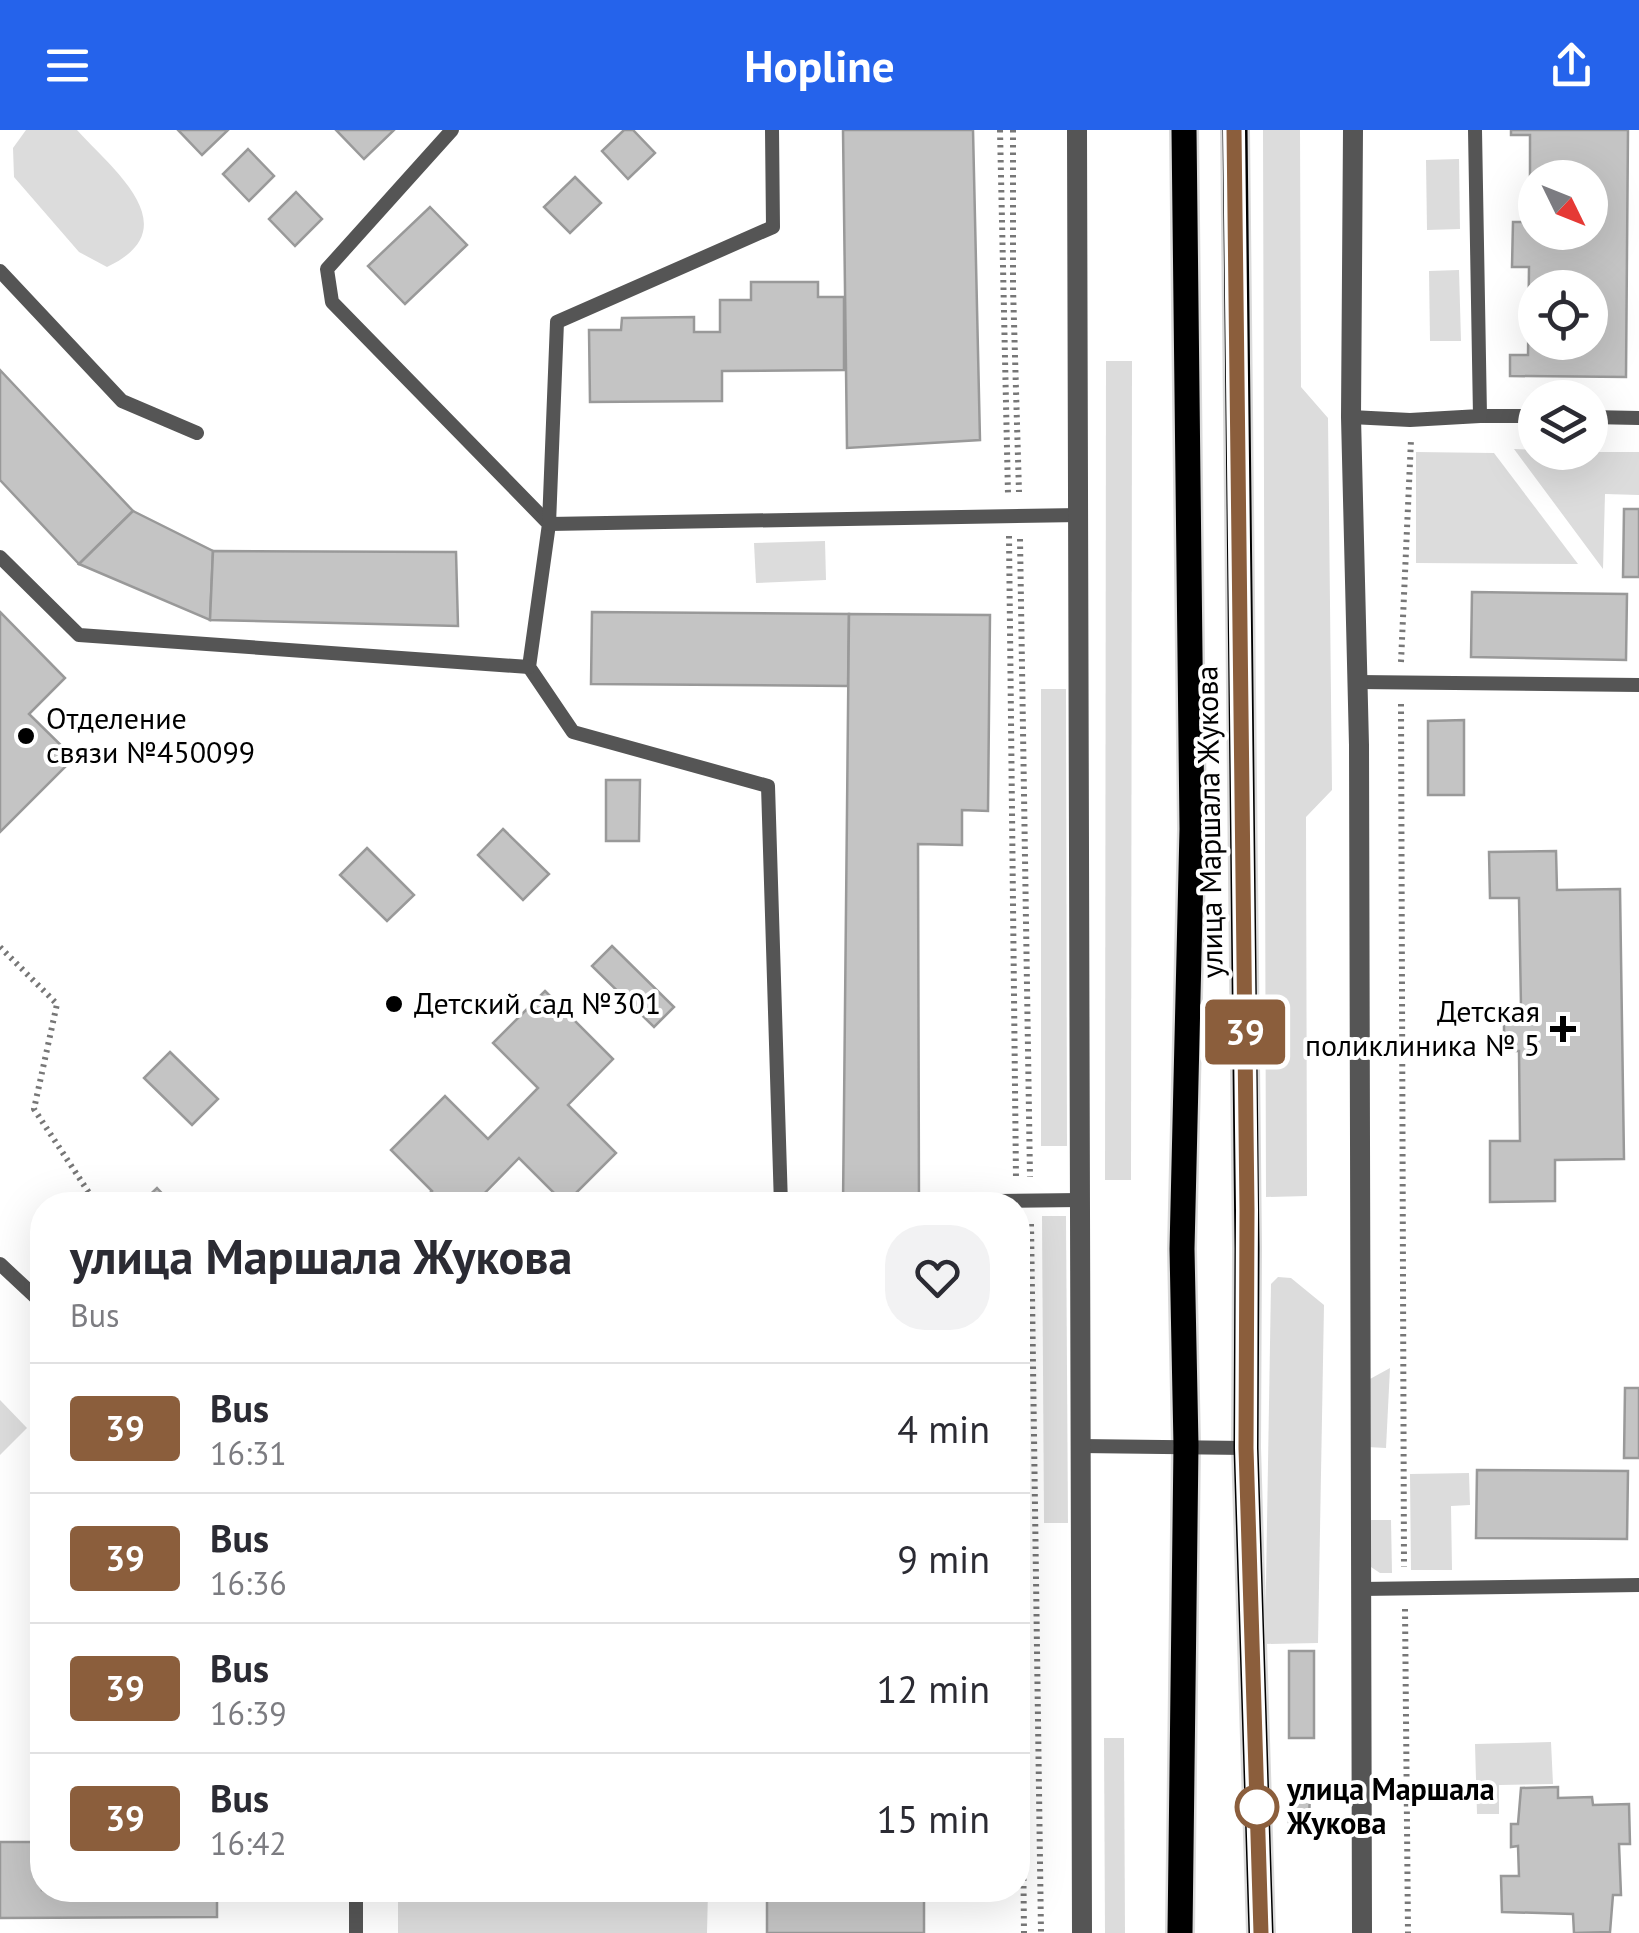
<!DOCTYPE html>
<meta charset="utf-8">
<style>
body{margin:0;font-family:"PT Sans",sans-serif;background:#f2f2f3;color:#2b2b33;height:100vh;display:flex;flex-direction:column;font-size:38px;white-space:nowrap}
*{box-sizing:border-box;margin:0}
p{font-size:32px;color:#7c7c81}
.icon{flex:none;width:55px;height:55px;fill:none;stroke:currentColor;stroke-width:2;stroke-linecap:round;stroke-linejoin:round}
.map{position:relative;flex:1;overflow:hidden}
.sheet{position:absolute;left:30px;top:1062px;width:1000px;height:710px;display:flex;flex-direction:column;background:#fff;border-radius:40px;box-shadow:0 10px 40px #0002}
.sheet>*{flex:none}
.badge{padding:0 20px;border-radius:8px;font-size:35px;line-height:65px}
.needle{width:65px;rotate:133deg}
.fabs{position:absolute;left:1518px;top:30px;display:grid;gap:20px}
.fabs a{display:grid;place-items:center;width:90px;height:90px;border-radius:50%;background:#fff;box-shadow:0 10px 40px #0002;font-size:50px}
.map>.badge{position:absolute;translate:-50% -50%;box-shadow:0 0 0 5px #fff}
.round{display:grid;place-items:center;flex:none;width:105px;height:105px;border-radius:40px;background:#f2f2f3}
.headline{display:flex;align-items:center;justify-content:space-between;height:170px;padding:0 40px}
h1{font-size:48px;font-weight:700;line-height:75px}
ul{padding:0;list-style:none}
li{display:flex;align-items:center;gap:30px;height:130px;padding:0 40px;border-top:2px solid #e1e1e2}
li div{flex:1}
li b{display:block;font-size:38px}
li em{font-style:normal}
li .badge{min-width:110px;font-weight:700;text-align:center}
header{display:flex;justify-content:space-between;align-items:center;height:130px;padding:0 40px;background:#2563eb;color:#fff;font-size:45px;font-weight:700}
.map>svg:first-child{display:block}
.green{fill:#dcdcdc}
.building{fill:#c4c4c4;stroke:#999;stroke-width:2.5;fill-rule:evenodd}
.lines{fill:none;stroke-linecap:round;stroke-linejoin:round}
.primary-casing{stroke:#dbdbdb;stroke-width:30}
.path{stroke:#777;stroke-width:6;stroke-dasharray:2.5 5;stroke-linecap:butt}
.service{stroke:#555;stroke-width:14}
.minor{stroke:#555;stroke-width:20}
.primary{stroke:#000;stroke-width:25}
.line-casing{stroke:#fff;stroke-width:22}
.line{stroke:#8b5e3c;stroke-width:15}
.poi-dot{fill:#000;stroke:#fff;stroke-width:4}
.stop-dot{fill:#fff;stroke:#8b5e3c;stroke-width:5}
.labels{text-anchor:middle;stroke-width:8;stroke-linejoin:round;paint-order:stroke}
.poi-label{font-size:30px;fill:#000;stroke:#fff;text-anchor:start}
.street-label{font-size:30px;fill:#000;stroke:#fff}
.stop-label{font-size:30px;font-weight:bold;fill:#000;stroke:#fff;text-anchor:start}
</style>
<header><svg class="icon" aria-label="menu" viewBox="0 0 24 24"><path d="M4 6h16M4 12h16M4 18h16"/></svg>Hopline<svg class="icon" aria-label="share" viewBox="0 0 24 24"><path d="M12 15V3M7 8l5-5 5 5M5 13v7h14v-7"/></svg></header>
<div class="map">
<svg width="1639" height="1803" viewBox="0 0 1639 1803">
<rect width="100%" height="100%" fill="#fff"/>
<!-- green -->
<g class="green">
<path d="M26,0H77C112,39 190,98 107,137L79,122L14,47L13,18Z"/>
<path d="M1263,0H1300L1301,257L1328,288L1332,660L1306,687L1307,1066L1266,1067Z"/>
<path d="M1459,29L1460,99L1427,100L1426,30Z"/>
<path d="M1459,140L1461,211H1430L1429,141Z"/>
<path d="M1106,231H1132L1131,1050H1105Z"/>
<path d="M1514,319L1535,320V322H1639V365L1605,364L1603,439Z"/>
<path d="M1416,322L1494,323L1578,434L1416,433Z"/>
<path d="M825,411L826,450L756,453L754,413Z"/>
<path d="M1041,559H1066L1067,1016H1041Z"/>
<path d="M1042,1086H1066L1068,1393H1044Z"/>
<path d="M1278,1147L1291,1148L1324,1175L1318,1513L1265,1514L1271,1154Z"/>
<path d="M1390,1238L1386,1318L1367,1317L1370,1249Z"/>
<path d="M0,1270L27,1298L0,1325Z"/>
<path d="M1469,1343L1470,1375L1451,1376L1452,1440H1411L1410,1344Z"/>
<path d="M1370,1390H1391L1392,1443H1380L1371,1437Z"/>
<path d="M1104,1608H1124L1125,1803H1105Z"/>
<path d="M1551,1612L1553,1654L1499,1655V1684H1477L1475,1614Z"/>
<path d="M398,1760H708L707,1803H398Z"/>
</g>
<!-- building -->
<g class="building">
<path d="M178,0H228L202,25Z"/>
<path d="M336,0H394L364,29Z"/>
<path d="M624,0H633L655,23L628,49L602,21Z"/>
<path d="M843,0H973L980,310L847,318Z"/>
<path d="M1511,0H1628L1626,247L1510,246V225H1528L1529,137H1512L1513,92H1530V5H1511ZM1535,48H1590V102H1535ZM1535,158H1590V212H1535Z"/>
<path d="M248,19L274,46L249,71L223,44Z"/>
<path d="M575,47L601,73L570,103L544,77Z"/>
<path d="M296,62L322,89L295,116L269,89Z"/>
<path d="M430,77L467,115L405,174L368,136Z"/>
<path d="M751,152H818V167H844V240L722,241V271L590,272L589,200H621L622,188L694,187V202H720V170H751Z"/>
<path d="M0,240L133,381L79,434L0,350Z"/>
<path d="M1624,379H1639V447H1623Z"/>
<path d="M133,381L213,421L210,490L79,434Z"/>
<path d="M213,421L456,422L458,496L210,490Z"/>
<path d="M1472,462L1627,464L1626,530L1471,527Z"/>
<path d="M0,482L65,548L29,584L74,628L0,702Z"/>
<path d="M592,482L849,484L848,556L591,554Z"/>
<path d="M849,484L990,485L988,681L962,680V715L918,714L919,1075H843Z"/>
<path d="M1464,590V665H1428V591Z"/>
<path d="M606,650H640L639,711H606Z"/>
<path d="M503,699L549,744L523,770L478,725Z"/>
<path d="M367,718L414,765L387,791L340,745Z"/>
<path d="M1556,721L1557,760L1620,759L1624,1029L1555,1030V1071L1490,1072V1011H1520L1519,921H1504V876H1521L1519,768H1490L1489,722Z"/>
<path d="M612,816L674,877L654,897L592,836Z"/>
<path d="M545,861L613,929L568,975L616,1023L565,1074L519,1028L473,1075H418L432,1061L391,1020L445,966L488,1009L538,958L493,913Z"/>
<path d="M170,922L218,969L192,995L144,948Z"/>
<path d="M157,1058L173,1075H139Z"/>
<path d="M1625,1258H1639V1328H1624Z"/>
<path d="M1477,1340L1628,1341L1627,1409L1476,1408Z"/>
<rect x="1289" y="1521" width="25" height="87"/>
<path d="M1558,1657V1668L1592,1667L1593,1675L1629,1674L1630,1714H1619L1621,1765H1613L1610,1802L1574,1803L1573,1784L1502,1782L1501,1746H1519L1518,1716L1511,1717V1694H1518L1521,1658Z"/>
<path d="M1291,1659H1310L1309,1693L1289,1692Z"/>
<path d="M0,1712H42V1760H217V1787L0,1788Z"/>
<rect x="767" y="1765" width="157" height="38"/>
</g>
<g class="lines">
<defs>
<g id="primary">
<path d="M1235,0L1247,1118L1246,1318L1261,1803"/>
<path d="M1180,1803L1186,1315L1182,1119L1192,699L1184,0"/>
</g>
</defs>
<!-- primary casing -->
<use href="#primary" class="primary-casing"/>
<!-- path -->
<g class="path">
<path d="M1000,0L1008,364"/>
<path d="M1013,0V158L1019,362"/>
<path d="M1009,406L1016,1049"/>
<path d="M1020,409L1030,1047"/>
<path d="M1401,532L1411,310"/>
<path d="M1401,574L1404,1437"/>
<path d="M0,817L57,874L34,979L97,1075"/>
<path d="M1031,1094L1041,1803"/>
<path d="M1018,1201L1024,1803"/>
<path d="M1405,1479L1408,1803"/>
</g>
<!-- service -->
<g class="service">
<path d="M452,0L327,139L332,172L549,394L529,537L573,602L768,656L781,1075"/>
<path d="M772,0L773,97L557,192L549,394L1080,385"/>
<path d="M0,141L122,271L197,303"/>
<path d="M1480,286H1535"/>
<path d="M1351,287L1410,290L1480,286L1475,0"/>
<path d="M1590,287L1639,288"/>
<path d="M0,427L79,505L529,537"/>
<path d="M1358,552L1639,555"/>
<path d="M919,1072L1080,1070"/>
<path d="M781,1073H843"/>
<path d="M0,1134L42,1173"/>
<path d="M1080,1316L1246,1318"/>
<path d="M1361,1459L1639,1455"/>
<path d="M356,1760V1803"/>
</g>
<!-- minor -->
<g class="minor">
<path d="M1077,0L1082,1803"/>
<path d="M1353,0L1351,287L1359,615L1362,1803"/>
</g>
<!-- primary -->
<use href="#primary" class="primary"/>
</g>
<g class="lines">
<defs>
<path id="line" d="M1234,0L1247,1080L1246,1318L1261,1803"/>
</defs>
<!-- line casing -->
<use href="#line" class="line-casing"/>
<!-- line -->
<use href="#line" class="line"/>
</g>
<!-- markers -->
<g class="poi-dot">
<circle cx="26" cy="606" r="10"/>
<circle cx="394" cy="874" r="10"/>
<path d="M1558 884h10v10h10v10h-10v10h-10v-10h-10v-10h10z"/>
</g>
<circle class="stop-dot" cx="1257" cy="1677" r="20"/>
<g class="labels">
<!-- poi labels -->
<g class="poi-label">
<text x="46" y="599">Отделение<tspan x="46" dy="34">связи №450099</tspan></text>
<text x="414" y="884">Детский сад №301</text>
<text x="1540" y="892" text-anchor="end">Детская<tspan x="1540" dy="34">поликлиника № 5</tspan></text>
</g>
<!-- street labels -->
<g class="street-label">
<text transform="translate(1210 692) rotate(-91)" y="10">улица Маршала Жукова</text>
</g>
<!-- stop labels -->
<g class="stop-label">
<text x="1287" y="1670">улица Маршала<tspan x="1287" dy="34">Жукова</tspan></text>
</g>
</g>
</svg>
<div class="fabs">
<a><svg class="needle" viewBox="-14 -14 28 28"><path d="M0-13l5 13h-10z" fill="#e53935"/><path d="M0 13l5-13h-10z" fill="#7c7c81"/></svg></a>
<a><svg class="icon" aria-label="locate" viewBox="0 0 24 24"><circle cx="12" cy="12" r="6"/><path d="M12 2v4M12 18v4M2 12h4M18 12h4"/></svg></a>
<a><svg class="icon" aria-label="layers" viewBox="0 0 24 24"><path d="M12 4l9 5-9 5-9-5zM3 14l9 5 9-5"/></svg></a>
</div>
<b class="badge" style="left:1245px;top:902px;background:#8b5e3c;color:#fff">39</b>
<section class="sheet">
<div class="headline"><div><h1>улица Маршала Жукова</h1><p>Bus</p></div><a class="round"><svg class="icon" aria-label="heart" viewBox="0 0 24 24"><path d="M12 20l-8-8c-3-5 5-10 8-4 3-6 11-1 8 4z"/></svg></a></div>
<ul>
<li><span class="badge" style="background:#8b5e3c;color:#fff">39</span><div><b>Bus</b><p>16:31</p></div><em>4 min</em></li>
<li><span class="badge" style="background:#8b5e3c;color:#fff">39</span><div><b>Bus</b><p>16:36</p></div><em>9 min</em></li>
<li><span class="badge" style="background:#8b5e3c;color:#fff">39</span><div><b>Bus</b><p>16:39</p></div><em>12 min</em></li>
<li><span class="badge" style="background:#8b5e3c;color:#fff">39</span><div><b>Bus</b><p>16:42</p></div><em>15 min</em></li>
</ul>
</section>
</div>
